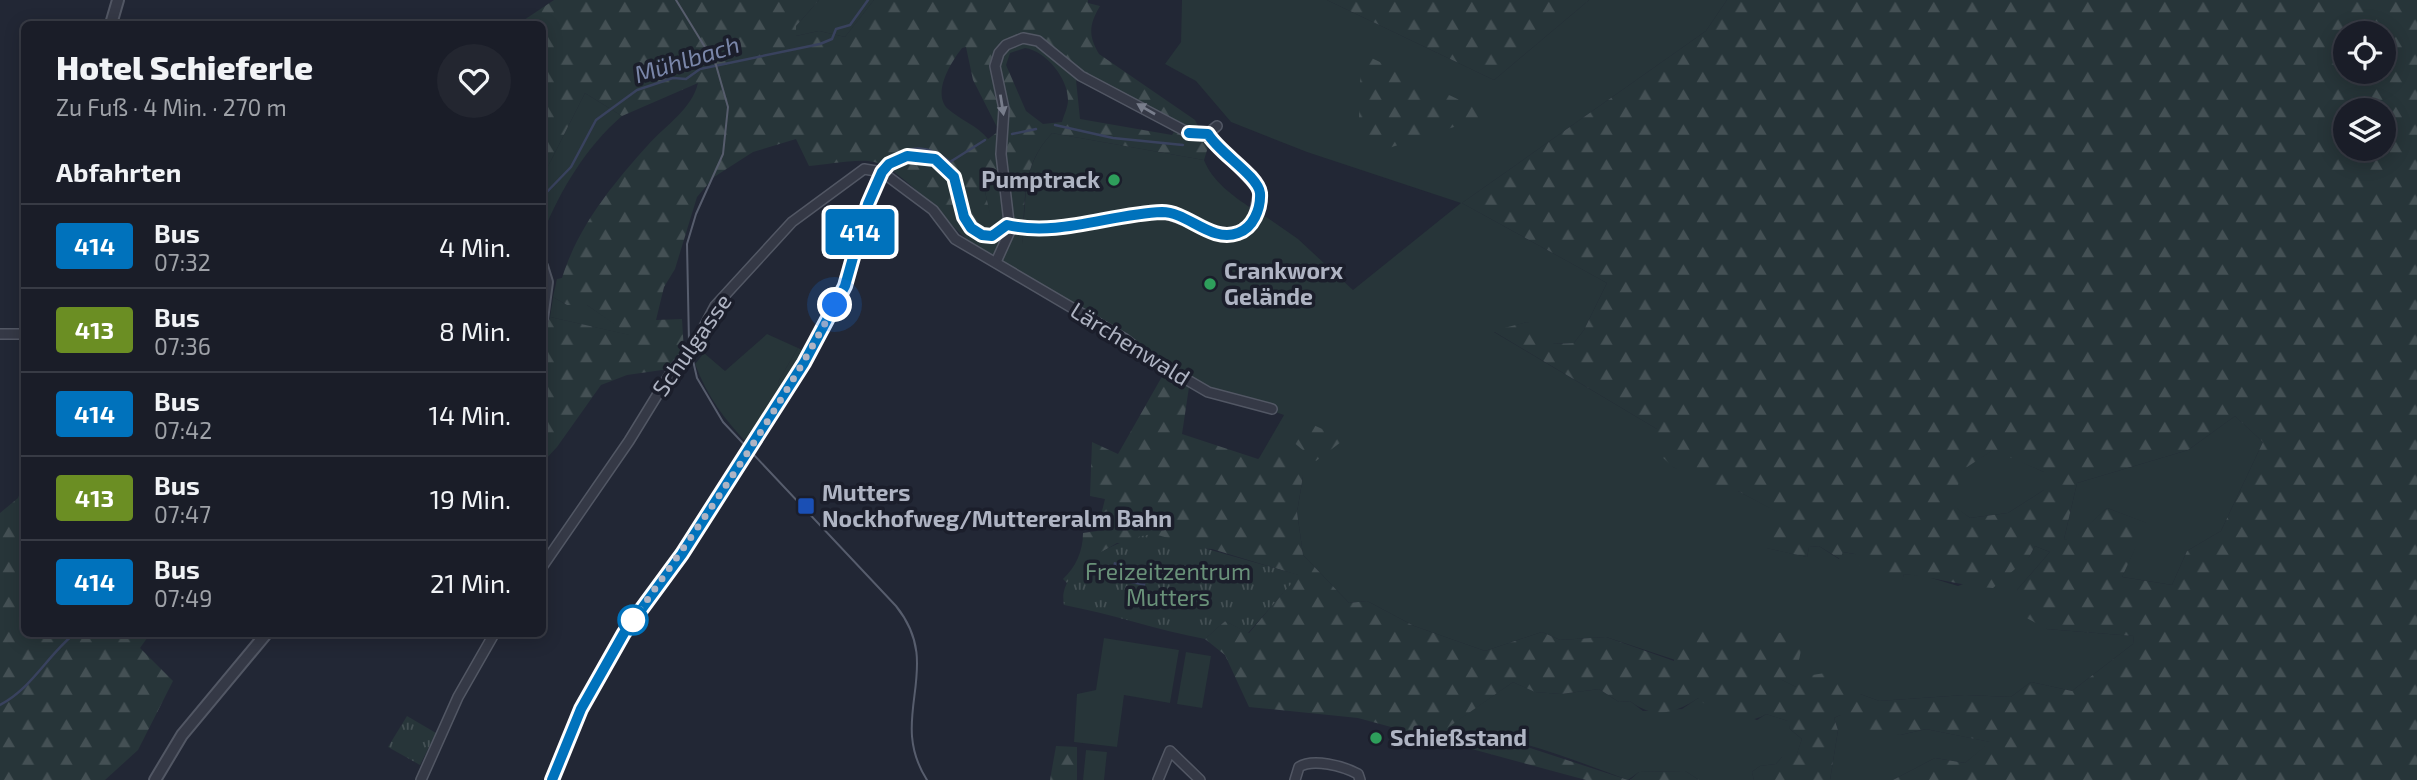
<!DOCTYPE html>
<html lang="de">
<meta charset="utf-8">
<style>
body{margin:0;font-family:"Exo 2",sans-serif;background:#232630;color:#f1f3f6;height:100vh;display:flex;flex-direction:column;font-size:26px;white-space:nowrap}
*{box-sizing:border-box;margin:0}
p{font-size:23px;color:#9fa2a8}
.icon{flex:none;width:38px;height:38px;fill:none;stroke:currentColor;stroke-width:2;stroke-linecap:round;stroke-linejoin:round}
.map{position:relative;flex:1;overflow:hidden}
.drawer{position:absolute;left:21px;top:21px;width:525px;height:616px;display:flex;flex-direction:column;background:#1a1d28;border-radius:10px;box-shadow:0 4px 18px #0003,0 0 0 2px #383b45}
.drawer>*{flex:none}
.badge{padding:0 14px;border-radius:5px;font-size:24px;line-height:46px}
.controls{position:absolute;left:2333px;top:21px;display:grid;gap:14px}
.controls a{display:grid;place-items:center;width:63px;height:63px;border-radius:50%;background:#1a1d28;box-shadow:0 4px 18px #0003,0 0 0 2px #383b45;font-size:35px}
.you{position:absolute;width:35px;height:35px;margin:-18px;border:5px solid #fff;border-radius:50%;background:#1a73e8;box-shadow:0 0 0 10px #1a73e833}
.map>.badge{position:absolute;translate:-50% -50%;box-shadow:0 0 0 4px #fff}
h2{padding:0 35px;font-size:26px;line-height:63px}
.round{display:grid;place-items:center;flex:none;width:74px;height:74px;border-radius:37px;background:#232630}
.overview{display:flex;align-items:center;justify-content:space-between;height:119px;padding:0 35px}
h1{font-size:33px;font-weight:800;line-height:52px}
ul{padding:0;list-style:none}
li{display:flex;align-items:center;gap:21px;height:84px;padding:0 35px;border-top:2px solid #383b45}
li div{flex:1}
li b{display:block;font-size:26px}
li em{font-style:normal}
li .badge{min-width:77px;font-weight:700;text-align:center}
.map>svg:first-child{display:block}
.grass{fill:#273539}
.forest{fill:url(#forest-firs);fill-rule:evenodd}
.park{fill:url(#park-tufts)}
.water{fill:#39425e}
.lines{fill:none;stroke-linecap:round;stroke-linejoin:round}
.stream{stroke:#39425e;stroke-width:2.5}
.minor-casing{stroke:#525764;stroke-width:12}
.tertiary-casing{stroke:#525764;stroke-width:14}
.minor{stroke:#353946;stroke-width:9}
.tertiary{stroke:#353946;stroke-width:10}
.tram{stroke:#575d6d;stroke-width:2}
.oneway{fill:#787d8b}
.line-casing{stroke:#fff;stroke-width:16}
.line{stroke:#0072bc;stroke-width:10}
.walk{stroke:#afb4c3;stroke-width:7;stroke-dasharray:0 12.6}
.leisure-dot{fill:#2e9e5b;stroke:#1b1e2b;stroke-width:2.5}
.transit-dot{fill:#1a4fb4;stroke:#1b1e2b;stroke-width:2.5}
.stop-dot{fill:#fff;stroke:#0072bc;stroke-width:3.5}
.labels{text-anchor:middle;stroke-width:7;stroke-linejoin:round;paint-order:stroke}
.poi-label{font-size:23px;font-weight:bold;fill:#afb4c3;stroke:#1b1e2b;text-anchor:start}
.street-label{font-size:23px;fill:#afb4c3;stroke:#1b1e2b}
.park-label{font-size:23px;fill:#699179;stroke:#1b1e2b}
.water-label{font-size:24px;font-style:italic;fill:#7a86a9;stroke:#1b1e2b}
</style>
<div class="map">
<svg width="2417" height="780" viewBox="0 0 2417 780">
<defs>
<pattern id="forest-firs" width="22" height="20" patternUnits="userSpaceOnUse" patternTransform="scale(1.75)"><rect width="22" height="20" fill="#273539"/><path d="M5 1l3.5 6h-7zM16 11l3.5 6h-7z" fill="#445054"/></pattern>
<pattern id="park-tufts" width="24" height="20" patternUnits="userSpaceOnUse" patternTransform="scale(1.75)"><rect width="24" height="20" fill="#273539"/><path d="M3 7l-1-3M5 7V3M7 7l1-3M15 17l-1-3M17 17v-4M19 17l1-3" fill="none" stroke="#445054"/></pattern>
</defs>
<rect width="100%" height="100%" fill="#222735"/>
<!-- grass -->
<g class="grass">
<path d="M819,0H874L845,37L819,31L796,36V26Z"/>
<path d="M1182,0H1327L1494,80L1589,0H1727L1706,31L1462,203L1607,283L1584,330L1574,343L1552,344L1527,322L1494,332L1657,429L1673,467L1738,491L1778,512L1767,548L1807,557L1809,547L1819,546L1839,559L1843,552L1855,554L1899,589L1904,574L1925,576L1958,586L2029,557L2035,546L2050,552L2017,590L2047,629L2134,636L2133,644L2072,691L2031,682L2011,697L1965,695L1879,701L1860,694L1796,687L1777,678L1693,666L1606,637L1560,640L1542,632L1485,651L1414,626L1367,601L1349,603L1303,555L1297,512L1303,476L1258,460L1284,415L1208,389L978,248L993,230L985,191L1007,185L1022,244C1027,201 1020,167 1052,133L1204,160C1212,181 1233,196 1251,208L1253,202L1262,214L1298,239L1353,290L1461,203L1307,152L1231,122L1196,81L1165,64L1181,42Z"/>
<path d="M585,93L622,116C586,147 561,189 543,233V176Z"/>
<path d="M553,297L567,305H587L633,336L550,317Z"/>
<path d="M767,334L798,348L778,382L782,389L747,443C724,419 707,396 695,364L704,353L725,371Z"/>
<path d="M2235,416L2263,442L2221,531L2187,551L2172,585L2122,577L2146,523L2107,508L2071,542L2064,539L2077,483L2188,450Z"/>
<path d="M1994,449L2044,472V490L2008,513L1970,518L1953,506L1960,471Z"/>
<path d="M1104,638L1179,650L1170,703L1124,695L1117,747L1074,742L1077,694L1096,690Z"/>
<path d="M1186,652L1211,656L1202,708L1177,704Z"/>
<path d="M1513,682L1536,692L1561,694L1599,689L1619,702L1630,701L1643,711L1682,709L1698,698L1757,720L1766,714L1789,721L1790,729L1802,739L1796,757H1782L1776,764L1760,766L1752,772L1754,780H1699L1685,771L1639,772L1628,780C1573,760 1498,728 1439,733Z"/>
<path d="M1840,715L1900,735L1926,729L1991,742L1965,763L1935,758L1893,780H1830L1838,730L1834,718Z"/>
<path d="M1086,750L1107,752L1104,780H1083Z"/>
</g>
<!-- forest -->
<g class="forest">
<path d="M554,0H819L796,26V36L819,31L845,37L874,0H1088V3L1100,6C1089,25 1088,35 1099,54L1195,120L1208,147L1204,160L1052,133C1020,167 1026,201 1022,244H1011L1012,219L1006,185L985,192L994,230L978,248C952,230 903,168 874,162C858,158 826,165 809,166L796,139L753,152L714,177L697,197L675,269L664,287L656,320L682,319L684,352L669,369L627,375L601,385L557,447L543,462L542,339L550,317L630,335L587,305H567L553,297L557,279L562,278C578,227 611,186 648,145C666,125 692,109 698,83L622,116L585,93L543,176L542,24H518ZM966,47L973,80L999,131L988,139C977,125 960,120 948,109C931,93 952,61 962,48ZM1025,48C1046,51 1068,78 1068,100C1068,107 1064,115 1062,122L1043,124L1026,111L1006,65L1010,53ZM1076,80L1142,112L1174,132L1172,135L1080,119Z"/>
<path d="M1327,0H1589L1494,80Z"/>
<path d="M1727,0H2417V780H1893L1935,758L1965,763L1990,742L1926,729L1900,735L1866,731L1846,723L1840,715L1834,718L1838,730L1830,780H1754L1752,772L1760,766L1776,764L1782,757L1796,756L1802,739L1790,729L1788,721L1766,714C1742,729 1716,715 1698,698C1675,714 1653,719 1630,701L1619,702L1599,689L1561,694L1535,692L1513,682L1440,733L1464,731L1518,744L1628,780H1586L1358,718L1249,707L1225,655L1205,639L1225,621L1249,633L1298,575L1212,549L1117,543L1095,556L1067,583L1063,579C1076,567 1083,551 1083,533L1104,530L1100,519L1105,499L1090,496L1092,442L1118,454L1164,373L1189,387L1182,434L1258,459L1274,447L1303,476L1297,512L1303,555L1349,603L1367,601L1414,626L1485,651L1542,632L1560,640L1606,637L1674,661L1677,630C1724,628 1757,629 1804,636L1795,679L1778,678L1796,687L1806,676L1844,670L1860,694L1879,701L1965,695L2011,697L2031,682L2072,691L2133,644L2134,636L2047,629L2023,616L2017,590L2050,552L2035,546L2029,557L1993,588C1962,586 1934,577 1904,574L1900,590L1860,566L1855,554L1843,552L1840,559L1819,546L1809,547L1807,557L1766,548L1777,512L1738,491L1728,495L1673,467L1651,447L1657,429L1493,331L1527,322L1551,332L1553,344L1574,343L1584,330L1607,283L1462,203L1706,31ZM2345,33H2384V72H2345ZM2345,110H2384V149H2345ZM2235,416L2263,442L2221,531L2187,551L2172,585L2122,577L2147,523L2107,508L2071,541L2064,539L2077,483L2188,450ZM1993,450L2044,472V490L2008,513L1970,518L1954,506L1961,471Z"/>
<path d="M1361,53L1491,115L1364,156L1359,118Z"/>
<path d="M798,348L805,352L782,389L778,382Z"/>
<path d="M1293,423L1311,424L1345,439L1316,461L1292,441Z"/>
<path d="M24,483V634H150L140,648L173,681L138,750L105,780H0V513L18,498Z"/>
<path d="M1056,746L1077,747V780H1050Z"/>
<path d="M1685,771L1699,780H1630L1639,772Z"/>
</g>
<!-- park -->
<g class="park">
<path d="M1154,534L1299,575L1248,633L1225,621L1205,639C1157,630 1112,614 1064,605C1056,566 1123,537 1154,534Z"/>
<path d="M407,716L436,733L420,765L388,747Z"/>
</g>
<!-- water -->
<path class="water" d="M1114,562L1148,569L1145,586L1110,579Z"/>
<g class="lines">
<!-- stream -->
<g class="stream">
<path d="M1055,125L1113,138L1183,145"/>
<path d="M1012,134L1036,129"/>
<path d="M887,159C909,145 929,144 950,162L985,140"/>
<path d="M542,197L571,167L596,120L637,90L673,78L686,79L700,69L820,44L832,39L836,29L850,25L868,0"/>
<path d="M0,705C32,688 47,656 74,634"/>
</g>
<defs>
<g id="minor">
<path d="M1007,225L1022,228L1056,227L1162,212L1216,232L1237,234L1253,222L1259,190L1207,134"/>
<path d="M996,262L1010,231L1001,154L1004,109L995,66L999,53L1006,45L1023,38L1038,41L1081,76L1189,133L1207,134L1217,126"/>
<path d="M0,334H24"/>
<path d="M542,567L629,441L672,371L695,344L715,306L792,222L864,169L882,172L933,210L955,239L1125,339L1148,357L1208,392L1272,409"/>
<path d="M421,780L458,697L494,634"/>
<path d="M552,780L581,709L624,633L682,554L804,363L845,286L868,204L882,172L889,164L907,156L935,159L954,177L964,217L971,228L982,235L992,236L1007,225"/>
<path d="M1158,780L1170,751L1200,780"/>
<path d="M1295,780L1299,767C1313,758 1343,766 1358,774L1360,780"/>
</g>
<g id="tertiary">
<path d="M111,24L118,0"/>
<path d="M542,266L547,282L542,319"/>
<path d="M155,780L182,735L266,634"/>
</g>
</defs>
<!-- minor casing -->
<use href="#minor" class="minor-casing"/>
<!-- tertiary casing -->
<use href="#tertiary" class="tertiary-casing"/>
<!-- minor -->
<use href="#minor" class="minor"/>
<!-- tertiary -->
<use href="#tertiary" class="tertiary"/>
<!-- tram -->
<path class="tram" d="M676,0L716,65L728,107L723,154L696,214L687,244L689,343L697,378L723,422L896,606C946,668 886,716 927,780"/>
</g>
<!-- one-way arrows -->
<defs><path id="oneway-solid" d="M-6-.8H1V-3.2L6.5 0L1 3.2V.8H-6Z" transform="scale(1.75)"/></defs>
<g class="oneway">
<use href="#oneway-solid" transform="translate(1002 105) rotate(81)"/>
<use href="#oneway-solid" transform="translate(1146 109) rotate(-150)"/>
</g>
<g class="lines">
<defs>
<path id="line" d="M552,780L581,709L624,633L682,554L804,363L845,286L868,204L882,172L889,164L907,156L935,159L954,177L964,217L971,228L982,235L992,236L1007,225C1059,237 1110,214 1162,212C1188,212 1211,243 1238,233C1253,228 1261,209 1260,193C1258,176 1218,152 1208,134L1189,133"/>
</defs>
<!-- line casing -->
<use href="#line" class="line-casing"/>
<!-- line -->
<use href="#line" class="line"/>
<!-- walk -->
<path class="walk" d="M633,620C705,518 776,416 835,305"/>
</g>
<!-- markers -->
<g class="leisure-dot">
<circle cx="1114" cy="180" r="7"/>
<circle cx="1210" cy="284" r="7"/>
<circle cx="1376" cy="738" r="7"/>
</g>
<rect class="transit-dot" x="797" y="497" width="18" height="18" rx="3.5"/>
<circle class="stop-dot" cx="633" cy="620" r="14"/>
<g class="labels">
<!-- poi labels -->
<g class="poi-label">
<text x="1100" y="188" text-anchor="end">Pumptrack</text>
<text x="1224" y="279">Crankworx<tspan x="1224" dy="26">Gelände</tspan></text>
<text x="822" y="501">Mutters<tspan x="822" dy="26">Nockhofweg/Muttereralm Bahn</tspan></text>
<text x="1390" y="746">Schießstand</text>
</g>
<!-- street labels -->
<g class="street-label">
<text transform="translate(1130 344) rotate(32)" y="8">Lärchenwald</text>
<text transform="translate(692 345) rotate(-55)" y="8">Schulgasse</text>
</g>
<!-- park labels -->
<g class="park-label">
<text x="1168" y="580">Freizeitzentrum<tspan x="1168" dy="26">Mutters</tspan></text>
</g>
<!-- water labels -->
<g class="water-label">
<text transform="translate(687 60) rotate(-17)" y="8">Mühlbach</text>
</g>
</g>
</svg>
<div class="controls">
<a><svg class="icon" aria-label="locate" viewBox="0 0 24 24"><circle cx="12" cy="12" r="6"/><path d="M12 2v4M12 18v4M2 12h4M18 12h4"/></svg></a>
<a><svg class="icon" aria-label="layers" viewBox="0 0 24 24"><path d="M12 4l9 5-9 5-9-5zM3 14l9 5 9-5"/></svg></a>
</div>
<div class="you" style="left:835px;top:305px"></div>
<b class="badge" style="left:860px;top:232px;background:#0072bc;color:#fff">414</b>
<section class="drawer">
<div class="overview"><div><h1>Hotel Schieferle</h1><p>Zu Fuß · 4 Min. · 270 m</p></div><a class="round"><svg class="icon" aria-label="heart" viewBox="0 0 24 24"><path d="M12 20l-8-8c-3-5 5-10 8-4 3-6 11-1 8 4z"/></svg></a></div>
<h2>Abfahrten</h2>
<ul>
<li><span class="badge" style="background:#0072bc;color:#fff">414</span><div><b>Bus</b><p>07:32</p></div><em>4 Min.</em></li>
<li><span class="badge" style="background:#6b8e23;color:#fff">413</span><div><b>Bus</b><p>07:36</p></div><em>8 Min.</em></li>
<li><span class="badge" style="background:#0072bc;color:#fff">414</span><div><b>Bus</b><p>07:42</p></div><em>14 Min.</em></li>
<li><span class="badge" style="background:#6b8e23;color:#fff">413</span><div><b>Bus</b><p>07:47</p></div><em>19 Min.</em></li>
<li><span class="badge" style="background:#0072bc;color:#fff">414</span><div><b>Bus</b><p>07:49</p></div><em>21 Min.</em></li>
</ul>
</section>
</div>
